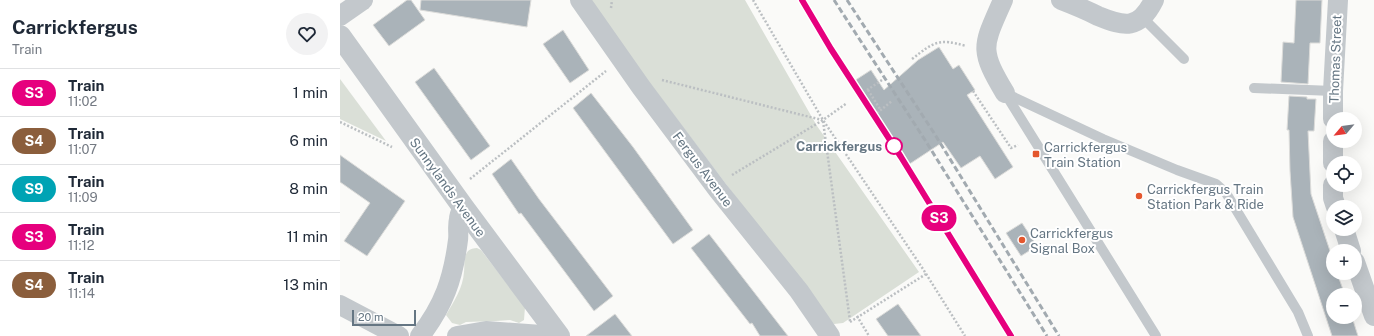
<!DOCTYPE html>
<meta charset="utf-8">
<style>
body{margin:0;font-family:"Public Sans",sans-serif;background:#f2f2f3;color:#1f2937;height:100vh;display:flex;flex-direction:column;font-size:15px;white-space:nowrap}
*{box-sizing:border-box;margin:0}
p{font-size:13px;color:#747a83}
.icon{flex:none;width:22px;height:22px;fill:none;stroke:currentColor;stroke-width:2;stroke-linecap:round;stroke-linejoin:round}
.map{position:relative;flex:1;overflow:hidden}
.side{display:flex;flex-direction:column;background:#fff;width:340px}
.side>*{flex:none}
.badge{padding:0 8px;border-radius:13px;font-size:14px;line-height:26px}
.needle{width:26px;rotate:241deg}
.tools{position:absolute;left:986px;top:112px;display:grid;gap:8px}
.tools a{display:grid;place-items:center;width:36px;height:36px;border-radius:50%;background:#fff;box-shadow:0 4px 16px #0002;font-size:20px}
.scale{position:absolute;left:12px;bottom:10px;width:64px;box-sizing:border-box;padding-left:4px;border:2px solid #657683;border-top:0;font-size:11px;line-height:14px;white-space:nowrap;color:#657683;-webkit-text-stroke:3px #fff;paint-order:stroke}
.map>.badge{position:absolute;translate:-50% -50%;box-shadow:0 0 0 2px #fff}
.round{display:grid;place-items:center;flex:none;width:42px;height:42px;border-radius:21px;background:#f2f2f3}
.summary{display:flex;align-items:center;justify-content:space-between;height:68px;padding:0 12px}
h1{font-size:19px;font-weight:700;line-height:30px}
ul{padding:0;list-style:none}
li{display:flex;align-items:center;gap:12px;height:48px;padding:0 12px;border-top:1px solid #e0e1e3}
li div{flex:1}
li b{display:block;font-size:15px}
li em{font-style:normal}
li .badge{min-width:44px;font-weight:700;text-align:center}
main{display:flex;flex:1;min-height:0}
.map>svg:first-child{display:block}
.green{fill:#dadfd7}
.building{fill:#aab3b9;stroke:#dcdcda}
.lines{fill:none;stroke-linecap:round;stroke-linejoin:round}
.path{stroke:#bbbfc2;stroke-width:2.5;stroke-dasharray:2 2;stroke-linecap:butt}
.service{stroke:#c3c8cc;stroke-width:10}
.minor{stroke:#c3c8cc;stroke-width:20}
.tertiary{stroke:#c3c8cc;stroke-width:22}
.rail{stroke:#a2aab0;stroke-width:3;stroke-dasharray:6 3;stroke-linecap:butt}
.line-casing{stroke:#fff;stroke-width:9}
.line{stroke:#e6007e;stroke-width:6}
.stop-dot{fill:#fff;stroke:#e6007e;stroke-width:2}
.poi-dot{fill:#e4572e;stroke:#fff;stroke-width:1.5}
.labels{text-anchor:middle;stroke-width:4;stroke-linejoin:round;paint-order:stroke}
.street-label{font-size:13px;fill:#657683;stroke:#fff}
.stop-label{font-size:13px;font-weight:bold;fill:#657683;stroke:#fff;text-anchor:end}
.poi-label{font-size:13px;fill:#657683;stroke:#fff;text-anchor:start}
</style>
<main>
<section class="side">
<div class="summary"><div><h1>Carrickfergus</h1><p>Train</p></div><a class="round"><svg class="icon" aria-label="heart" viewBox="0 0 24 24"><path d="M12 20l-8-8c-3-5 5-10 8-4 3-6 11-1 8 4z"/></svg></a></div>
<ul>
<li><span class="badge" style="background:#e6007e;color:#fff">S3</span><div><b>Train</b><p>11:02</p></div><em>1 min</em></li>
<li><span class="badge" style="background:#8b5e3c;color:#fff">S4</span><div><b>Train</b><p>11:07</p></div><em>6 min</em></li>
<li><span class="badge" style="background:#00a3b4;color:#fff">S9</span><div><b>Train</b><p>11:09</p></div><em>8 min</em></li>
<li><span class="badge" style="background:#e6007e;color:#fff">S3</span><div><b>Train</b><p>11:12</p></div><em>11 min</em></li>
<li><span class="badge" style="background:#8b5e3c;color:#fff">S4</span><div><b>Train</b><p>11:14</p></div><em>13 min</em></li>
</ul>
</section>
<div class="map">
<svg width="1034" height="336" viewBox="0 0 1034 336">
<rect width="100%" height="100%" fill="#fafaf8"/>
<!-- green -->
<g class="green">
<path d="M250,0H405L477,126L579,272L503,323L494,324L490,322L278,41Z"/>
<path d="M0,79L46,141L0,119Z"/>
<path d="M137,248L141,250L185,307L184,320L179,323L170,320L156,321L126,322L120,325L112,323L106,315C114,301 123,288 124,272C125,265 123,257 128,251C130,249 134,248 137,248Z"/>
</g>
<!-- building -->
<g class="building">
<path d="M67,0H71L85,20L49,46L33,25Z"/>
<path d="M81,0H191L187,27L80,10Z"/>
<path d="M956,0H982L980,43H970L968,84L941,82L943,42L954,43Z"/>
<path d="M223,30L249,70L230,83L203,44Z"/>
<path d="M599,47L613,69L619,65L635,90L627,95L673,167L655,179L640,156L621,168L603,142L568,165L514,81L531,70L544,90L578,60Z"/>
<path d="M94,68L150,146L131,160L75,82Z"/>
<path d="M251,93L293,147L353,230L333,244L233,108Z"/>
<path d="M949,96L967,97V99H976L974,131H968L971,194L993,260V273H997L1005,295H993V317H1012L1018,336H992L953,217L950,171L949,130H947Z"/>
<path d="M0,155L65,201L27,256L4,241L30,203L0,182Z"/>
<path d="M171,159L199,199L273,296L254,311L181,213L179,214L152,174Z"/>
<path d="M682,223L697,246L681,256L666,233Z"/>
<path d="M369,234L448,336H420L412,323L410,324L351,248Z"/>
<path d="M558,304L581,336H548L536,319Z"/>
<path d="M275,314L292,336H246Z"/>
</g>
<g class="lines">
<!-- path -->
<g class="path">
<path d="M413,0L483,120L583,269L625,336"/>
<path d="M271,8L272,0"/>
<path d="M572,59C594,42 598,38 626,46"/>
<path d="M322,80L482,120"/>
<path d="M527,90L542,80"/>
<path d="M528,90L540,109"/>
<path d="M633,91L671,148L678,145"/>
<path d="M537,113L552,101"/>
<path d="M483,121L510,321"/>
<path d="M0,122L52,147"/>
<path d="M392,175L483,120L507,103"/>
<path d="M130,179L266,71"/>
<path d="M517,316L529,336"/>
<path d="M510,322L586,274"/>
</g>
<!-- service -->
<g class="service">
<path d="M802,17L844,59"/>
<path d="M914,88L993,91"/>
<path d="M665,93L763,139L837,170L876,184L886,193L958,312L968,336"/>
<path d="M665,93L816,336"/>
</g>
<!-- minor -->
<g class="minor">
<path d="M240,0L301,87L378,190L459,291L490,336"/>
<path d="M663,0C643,46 638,48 665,93"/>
<path d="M721,0C734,5 746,10 758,16C785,27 799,30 814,0"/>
<path d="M0,16L23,0"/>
<path d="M993,119V91L998,0"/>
<path d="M993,141V163"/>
<path d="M993,185V198L996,207"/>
<path d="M1004,229L1011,251"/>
<path d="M1015,262L1034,316"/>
<path d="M0,305L59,336"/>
<path d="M80,336C104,305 113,279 118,240C119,234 117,226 119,219C119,215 121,211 123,207"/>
<path d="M117,336L146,331L215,336"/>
</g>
<!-- tertiary -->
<path class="tertiary" d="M0,36L123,207L219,336"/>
<!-- rail -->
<g class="rail">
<path d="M462,0L491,49L561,157L671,336"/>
<path d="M494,0L585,140L707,336"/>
<path d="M507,0L594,133L719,336"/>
</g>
</g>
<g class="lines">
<defs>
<path id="line" d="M462,0L491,49L561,157L671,336"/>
</defs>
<!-- line casing -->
<use href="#line" class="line-casing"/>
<!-- line -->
<use href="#line" class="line"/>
</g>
<!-- markers -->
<circle class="stop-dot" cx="554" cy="146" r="8"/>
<g class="poi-dot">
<rect x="692" y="150" width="8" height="8" rx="2"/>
<circle cx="799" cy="196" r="4"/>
<circle cx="682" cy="240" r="4"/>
</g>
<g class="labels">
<!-- street labels -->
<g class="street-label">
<text transform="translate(995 59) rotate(-88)" y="5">Thomas Street</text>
<text transform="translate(363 169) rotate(53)" y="5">Fergus Avenue</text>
<text transform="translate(108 187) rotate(54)" y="5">Sunnylands Avenue</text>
</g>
<!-- stop labels -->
<g class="stop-label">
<text x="542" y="151">Carrickfergus</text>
</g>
<!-- poi labels -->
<g class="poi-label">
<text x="704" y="152">Carrickfergus<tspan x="704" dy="15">Train Station</tspan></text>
<text x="807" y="194">Carrickfergus Train<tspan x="807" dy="15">Station Park &amp; Ride</tspan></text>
<text x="690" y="238">Carrickfergus<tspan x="690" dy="15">Signal Box</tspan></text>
</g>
</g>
</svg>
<div class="tools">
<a><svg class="needle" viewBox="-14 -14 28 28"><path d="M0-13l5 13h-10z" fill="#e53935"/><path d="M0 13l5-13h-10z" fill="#747a83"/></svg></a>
<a><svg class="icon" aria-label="locate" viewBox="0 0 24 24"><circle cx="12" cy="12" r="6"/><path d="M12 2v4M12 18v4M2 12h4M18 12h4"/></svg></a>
<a><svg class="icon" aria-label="layers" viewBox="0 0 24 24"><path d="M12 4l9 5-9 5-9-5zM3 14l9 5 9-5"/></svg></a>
<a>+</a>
<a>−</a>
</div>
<div class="scale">20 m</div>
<b class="badge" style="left:599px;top:218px;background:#e6007e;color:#fff">S3</b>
</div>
</main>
